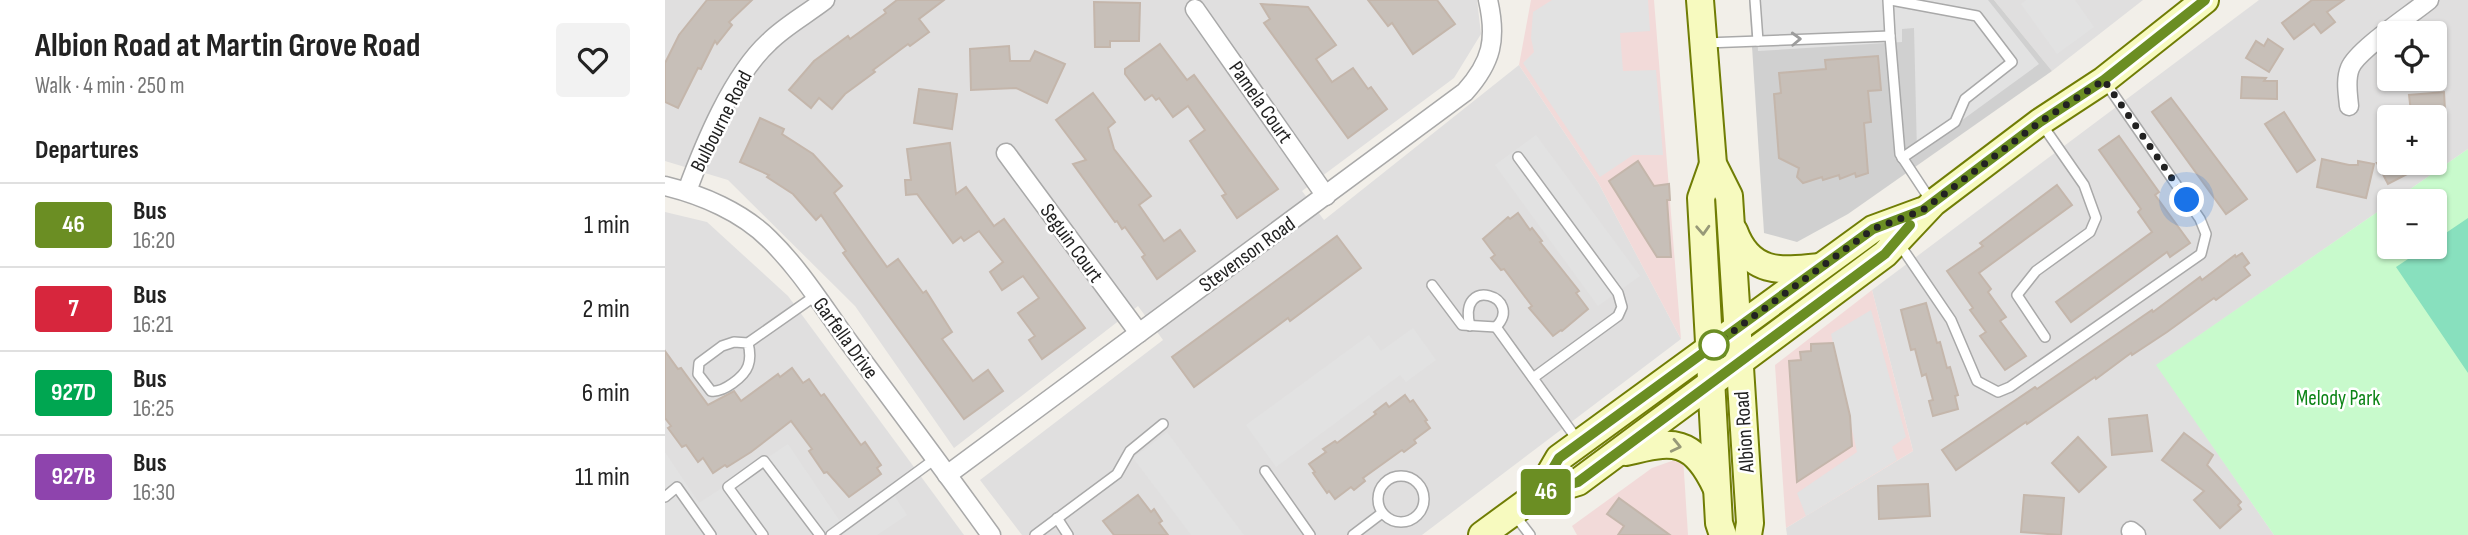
<!DOCTYPE html>
<meta charset="utf-8">
<style>
body{margin:0;font-family:"Sofia Sans Condensed",sans-serif;background:#f2f2f2;color:#222;height:100vh;display:flex;flex-direction:column;font-size:26px;white-space:nowrap}
*{box-sizing:border-box;margin:0}
p{font-size:23px;color:#767676}
.icon{flex:none;width:38px;height:38px;fill:none;stroke:currentColor;stroke-width:2;stroke-linecap:round;stroke-linejoin:round}
.map{position:relative;flex:1;overflow:hidden}
.side{display:flex;flex-direction:column;background:#fff;width:665px}
.side>*{flex:none}
.badge{padding:0 14px;border-radius:5px;font-size:24px;line-height:46px}
.tools{position:absolute;left:1712px;top:21px;display:grid;gap:14px}
.tools a{display:grid;place-items:center;width:70px;height:70px;border-radius:7px;background:#fff;box-shadow:0 2px 5px #0004;font-size:35px}
.you{position:absolute;width:35px;height:35px;margin:-18px;border:5px solid #fff;border-radius:50%;background:#1a73e8;box-shadow:0 0 0 10px #1a73e833}
.map>.badge{position:absolute;translate:-50% -50%;box-shadow:0 0 0 4px #fff}
h2{padding:0 35px;font-size:26px;line-height:63px}
.round{display:grid;place-items:center;flex:none;width:74px;height:74px;border-radius:7px;background:#f2f2f2}
.headline{display:flex;align-items:center;justify-content:space-between;height:119px;padding:0 35px}
h1{font-size:33px;font-weight:700;line-height:52px}
ul{padding:0;list-style:none}
li{display:flex;align-items:center;gap:21px;height:84px;padding:0 35px;border-top:2px solid #e0e0e0}
li div{flex:1}
li b{display:block;font-size:26px}
li em{font-style:normal}
li .badge{min-width:77px;font-weight:700;text-align:center}
main{display:flex;flex:1;min-height:0}
.map>svg:first-child{display:block}
.residential{fill:#e0dfdf;fill-rule:evenodd}
.commercial{fill:#f2dad9}
.religious{fill:#d0d0d0}
.park{fill:#c8facc}
.pitch{fill:#88e0be}
.parking{fill:#e2e2e2}
.building{fill:#c7bfb8;stroke:#c4b6ab;stroke-width:2}
.lines{fill:none;stroke-linecap:round;stroke-linejoin:round}
.lane-casing{stroke:#a9a9a9;stroke-width:12}
.street-casing{stroke:#a9a9a9;stroke-width:21}
.secondary-casing{stroke:#707d05;stroke-width:30}
.lane{stroke:#fff;stroke-width:9}
.street{stroke:#fff;stroke-width:18}
.secondary{stroke:#f7fabf;stroke-width:26}
.oneway{stroke:#9c9c9c}
.oneway2{stroke:#979978}
.line-casing{stroke:#fff;stroke-width:16}
.line{stroke:#6b8e23;stroke-width:10}
.walk{stroke:#222;stroke-width:7;stroke-dasharray:0 12.6}
.stop-dot{fill:#fff;stroke:#6b8e23;stroke-width:3.5}
.labels{text-anchor:middle;stroke-width:5;stroke-linejoin:round;paint-order:stroke}
.street-label{font-size:21px;fill:#222;stroke:#fff}
.park-label{font-size:21px;fill:#0c8416;stroke:#fff}
</style>
<main>
<section class="side">
<div class="headline"><div><h1>Albion Road at Martin Grove Road</h1><p>Walk · 4 min · 250 m</p></div><a class="round"><svg class="icon" aria-label="heart" viewBox="0 0 24 24"><path d="M12 20l-8-8c-3-5 5-10 8-4 3-6 11-1 8 4z"/></svg></a></div>
<h2>Departures</h2>
<ul>
<li><span class="badge" style="background:#6b8e23;color:#fff">46</span><div><b>Bus</b><p>16:20</p></div><em>1 min</em></li>
<li><span class="badge" style="background:#d7263d;color:#fff">7</span><div><b>Bus</b><p>16:21</p></div><em>2 min</em></li>
<li><span class="badge" style="background:#00a651;color:#fff">927D</span><div><b>Bus</b><p>16:25</p></div><em>6 min</em></li>
<li><span class="badge" style="background:#8e44ad;color:#fff">927B</span><div><b>Bus</b><p>16:30</p></div><em>11 min</em></li>
</ul>
</section>
<div class="map">
<svg width="1803" height="535" viewBox="0 0 1803 535">
<rect width="100%" height="100%" fill="#f2efe9"/>
<!-- residential -->
<g class="residential">
<path d="M0,0H812L816,34L789,78L637,191L659,220L854,65L934,184L1016,339L757,535H357L315,480L498,340L473,306L289,448L190,306L63,180L0,161Z"/>
<path d="M1329,0H1478L1387,71Z"/>
<path d="M1594,0H1803V149L1728,201H1724V204L1492,365L1609,535H1122L1121,528L1248,451L1207,290ZM1724,33H1769V79H1724ZM1724,117H1769V163H1724Z"/>
<path d="M0,212L42,222L123,296L299,535H0Z"/>
</g>
<!-- commercial -->
<g class="commercial">
<path d="M866,0H989L1016,339L934,184L854,65Z"/>
<path d="M1207,290L1248,451L1121,528L1110,365Z"/>
<path d="M1018,457L1023,535H912L907,526L987,468Z"/>
</g>
<!-- religious -->
<path class="religious" d="M1084,0H1329L1387,71L1183,214L1132,242L1099,233Z"/>
<!-- park -->
<path class="park" d="M1803,149V535H1609L1491,365L1724,204V247H1769V201H1728Z"/>
<!-- pitch -->
<path class="pitch" d="M1803,218V373L1731,267L1761,247H1769V241Z"/>
<!-- parking -->
<g class="parking">
<path d="M887,0H983L985,31L955,33L958,71L991,70L998,155H968L935,177L858,63L869,52L866,38L868,12Z"/>
<path d="M1090,0H1323L1374,64L1252,153L1249,28L1237,29V42L1093,51Z"/>
<path d="M1361,0H1410L1429,27L1392,54L1356,4Z"/>
<path d="M871,135L975,276L933,306L830,165Z"/>
<path d="M1206,310L1241,437L1227,447L1232,460L1141,516L1132,493L1192,452L1166,334Z"/>
<path d="M748,328L771,360L741,382L735,375L611,467L581,425L704,335L716,351Z"/>
<path d="M502,432L579,535H526L468,458Z"/>
<path d="M123,444L174,520L224,487L242,515L212,535H0V452L34,503Z"/>
</g>
<!-- building -->
<g class="building">
<path d="M42,0H87L64,22L67,25L52,44L50,41L36,69L33,68L13,108L0,102V63L14,35Z"/>
<path d="M232,0H279L254,19L264,32L245,46L243,44L208,70L210,72L180,94L167,109L154,98L146,108L124,90L149,61L183,36L185,39L221,13L219,10Z"/>
<path d="M703,0H772L790,24L748,54L727,23L723,26Z"/>
<path d="M1647,0H1679L1662,12L1670,22L1656,33L1649,24L1629,39L1617,23Z"/>
<path d="M429,2L475,3L474,41H445V47H430Z"/>
<path d="M596,4L643,7L671,45L651,59L667,82L688,68L703,89L706,87L722,109L683,138L599,23L605,19Z"/>
<path d="M1603,39L1618,49L1604,72L1581,58L1591,41L1599,46Z"/>
<path d="M495,44L522,80L529,75L613,189L572,218L557,196L561,194L525,141L540,130L523,106L508,117L494,98L491,100L487,95L480,100L460,74V69Z"/>
<path d="M344,46L345,61H365L370,51L400,64L382,103L351,88L306,90L305,49Z"/>
<path d="M1213,56L1216,90L1203,91L1206,122L1199,123L1203,173L1191,177L1190,173L1175,179L1174,175L1158,180L1157,177L1138,183L1132,177L1134,168L1114,158L1109,94L1116,93L1114,73L1161,69L1160,60Z"/>
<path d="M1577,77L1601,78L1599,81H1612V99L1576,98Z"/>
<path d="M254,89L292,94L287,129L249,123Z"/>
<path d="M1779,92L1780,110L1746,112L1744,95Z"/>
<path d="M428,93L450,122L443,128L449,149L486,196L474,205L499,241L515,230L530,251L492,279L477,257L480,255L460,227L457,229L452,221L450,222L408,164L421,160L391,120Z"/>
<path d="M1506,98L1582,199L1561,214L1487,112Z"/>
<path d="M1619,112L1650,160L1632,172L1600,124Z"/>
<path d="M95,118L119,129L117,134L148,154L177,186L169,193L222,267L233,259L258,293L261,291L287,332L277,339L308,381L323,370L338,391L299,419L178,253L181,251L156,215L151,220L128,194L102,177L104,175L75,162Z"/>
<path d="M1454,136L1494,192L1490,195L1525,243L1505,257L1502,252L1406,322L1391,302L1487,232L1473,212L1476,209L1434,150Z"/>
<path d="M285,143L291,194L301,187L329,226L339,219L420,328L377,359L364,340L370,336L353,313L374,298L358,276L337,290L325,272L338,262L314,231L299,241L296,237L288,243L252,194L241,195L240,180H246L242,149Z"/>
<path d="M1657,159L1684,165H1693V161L1709,164L1701,198L1652,187Z"/>
<path d="M973,161L989,186L1004,184L1005,200H1002L1006,257H992L944,181Z"/>
<path d="M1712,163H1741L1746,172L1723,184Z"/>
<path d="M1392,185L1407,205L1314,273L1326,289L1323,292L1341,317L1335,321L1361,356L1340,370L1315,336L1321,332L1305,310L1308,308L1282,271L1318,246L1315,243Z"/>
<path d="M853,213L865,230L867,228L877,241L875,242L914,291L911,293L923,309L897,331L896,330L888,336L864,308L867,306L839,269L836,270L826,258L830,255L818,239L843,217L845,219Z"/>
<path d="M672,236L696,268L625,321L623,318L529,387L507,357Z"/>
<path d="M1577,253L1584,263L1579,267L1585,275L1551,300L1549,298L1502,332L1467,355L1466,353L1431,379L1430,377L1362,424L1361,422L1291,470L1277,450L1370,387L1372,389L1487,310L1488,312L1535,277L1537,280L1570,255L1571,257Z"/>
<path d="M1261,303L1272,343L1275,342L1282,368L1285,367L1293,395L1290,396L1293,409L1268,416L1264,401L1268,400L1261,374L1257,376L1250,349L1246,350L1236,310Z"/>
<path d="M1168,343L1185,416L1187,446L1132,482L1124,361L1136,360L1135,352L1146,351V344Z"/>
<path d="M0,351L13,369L16,368L43,405L69,391L76,401L113,374L115,377L127,368L138,383L144,379L156,396L159,394L196,445L200,442L216,465L212,468L216,474L184,497L162,472L159,473L144,451L147,449L126,421L86,452L62,467L60,465L48,473L38,458L33,462L21,445L17,447L3,428L6,426L0,418Z"/>
<path d="M740,395L745,402L748,400L762,420L760,421L765,428L749,440L751,443L739,452L737,450L698,478L700,481L689,490L686,487L670,499L664,491L662,493L648,473L650,472L644,464L661,452L658,449L670,441L672,443L711,414L709,412L721,403L724,407Z"/>
<path d="M1482,415L1487,451L1447,455L1444,419Z"/>
<path d="M1519,433L1548,455L1542,465L1576,502L1573,505L1576,509L1555,528L1529,500L1539,491L1497,460Z"/>
<path d="M1413,437L1441,467L1414,492L1387,463Z"/>
<path d="M1263,484L1265,516L1214,519L1213,486Z"/>
<path d="M473,495L486,512L489,509L497,521L494,523L503,535H449L438,521Z"/>
<path d="M1359,495L1399,498L1396,535L1356,532Z"/>
<path d="M954,498L1005,535H953L959,526L942,514Z"/>
</g>
<g class="lines">
<defs>
<g id="lane">
<path d="M1090,0L1093,41"/>
<path d="M1223,0L1225,36"/>
<path d="M1226,0L1312,16L1347,62L1300,99L1290,122L1237,158"/>
<path d="M1040,43L1225,36L1235,154L1266,201"/>
<path d="M1376,123L1419,185L1431,218L1425,232L1371,271L1352,295L1380,337"/>
<path d="M853,157L953,293L957,307L953,316L868,378"/>
<path d="M1233,242L1286,320L1312,381L1333,392L1345,387L1536,254L1541,234L1535,219L1440,82"/>
<path d="M767,285L797,325L831,327"/>
<path d="M805,326C792,274 860,297 831,327"/>
<path d="M831,327L914,442"/>
<path d="M83,343C85,351 86,358 83,366C79,377 58,393 46,391L33,374L34,363L57,346L69,342L83,343L150,296"/>
<path d="M600,471L645,535"/>
<circle cx="736" cy="499" r="23"/>
<path d="M0,497L12,487L46,535"/>
<path d="M849,514L865,535"/>
<path d="M392,518L403,535"/>
<path d="M98,535L63,487L99,461L155,535"/>
<path d="M166,535L270,459"/>
<path d="M370,535L452,474L465,451L498,424"/>
<path d="M688,535L717,513"/>
</g>
<g id="street">
<path d="M530,9L661,196"/>
<path d="M1684,106C1683,94 1680,80 1685,68C1692,50 1747,14 1764,0"/>
<path d="M341,153L474,333"/>
<path d="M0,186C37,195 77,212 104,239C136,270 160,310 186,345C233,408 280,471 326,535"/>
<path d="M22,191C39,145 67,76 104,42C120,26 142,14 160,0"/>
<path d="M282,475L800,92C827,62 832,39 823,0"/>
<path d="M1466,531L1471,535"/>
</g>
<g id="secondary">
<path d="M1035,0L1048,164L1064,196L1085,523L1083,535"/>
<path d="M1048,164L1036,198L1054,523L1058,535"/>
<path d="M1069,231C1085,275 1116,271 1155,267"/>
<path d="M961,452C1008,440 1028,438 1051,487"/>
<path d="M873,494L894,458L1208,229L1257,211"/>
<path d="M817,535L873,494L913,482L1220,254L1268,203L1375,122L1439,80L1540,0"/>
</g>
</defs>
<!-- lane casing -->
<use href="#lane" class="lane-casing"/>
<!-- street casing -->
<use href="#street" class="street-casing"/>
<!-- secondary casing -->
<use href="#secondary" class="secondary-casing"/>
<!-- lane -->
<use href="#lane" class="lane"/>
<!-- street -->
<use href="#street" class="street"/>
<!-- secondary -->
<use href="#secondary" class="secondary"/>
</g>
<!-- one-way arrows -->
<defs><path id="oneway-chevron" d="M-2-3.5L2.5 0L-2 3.5" fill="none" stroke-width="1.6" stroke-linecap="round" stroke-linejoin="round" transform="scale(1.75)"/></defs>
<use class="oneway" href="#oneway-chevron" transform="translate(1131 39) rotate(-2)"/>
<g class="oneway2">
<use href="#oneway-chevron" transform="translate(1038 230) rotate(87)"/>
<use href="#oneway-chevron" transform="translate(1011 446) rotate(13)"/>
</g>
<g class="lines">
<defs>
<path id="line" d="M1245,225L1220,254L913,482L873,494L894,458L1208,229L1258,210L1375,122L1439,80L1540,0"/>
</defs>
<!-- line casing -->
<use href="#line" class="line-casing"/>
<!-- line -->
<use href="#line" class="line"/>
<!-- walk -->
<path class="walk" d="M1049,345L1044,349L1208,229L1258,210L1375,122L1439,80L1522,200"/>
</g>
<!-- markers -->
<circle class="stop-dot" cx="1049" cy="345" r="14"/>
<g class="labels">
<!-- street labels -->
<g class="street-label">
<text transform="translate(596 102) rotate(55)" y="7">Pamela Court</text>
<text transform="translate(56 121) rotate(-63)" y="7">Bulbourne Road</text>
<text transform="translate(407 243) rotate(54)" y="7">Seguin Court</text>
<text transform="translate(582 254) rotate(-36)" y="7">Stevenson Road</text>
<text transform="translate(181 338) rotate(54)" y="7">Garfella Drive</text>
<text transform="translate(1079 432) rotate(-94)" y="7">Albion Road</text>
</g>
<!-- park labels -->
<g class="park-label">
<text x="1673" y="405">Melody Park</text>
</g>
</g>
</svg>
<div class="tools">
<a><svg class="icon" aria-label="locate" viewBox="0 0 24 24"><circle cx="12" cy="12" r="6"/><path d="M12 2v4M12 18v4M2 12h4M18 12h4"/></svg></a>
<a>+</a>
<a>−</a>
</div>
<div class="you" style="left:1522px;top:200px"></div>
<b class="badge" style="left:881px;top:492px;background:#6b8e23;color:#fff">46</b>
</div>
</main>
